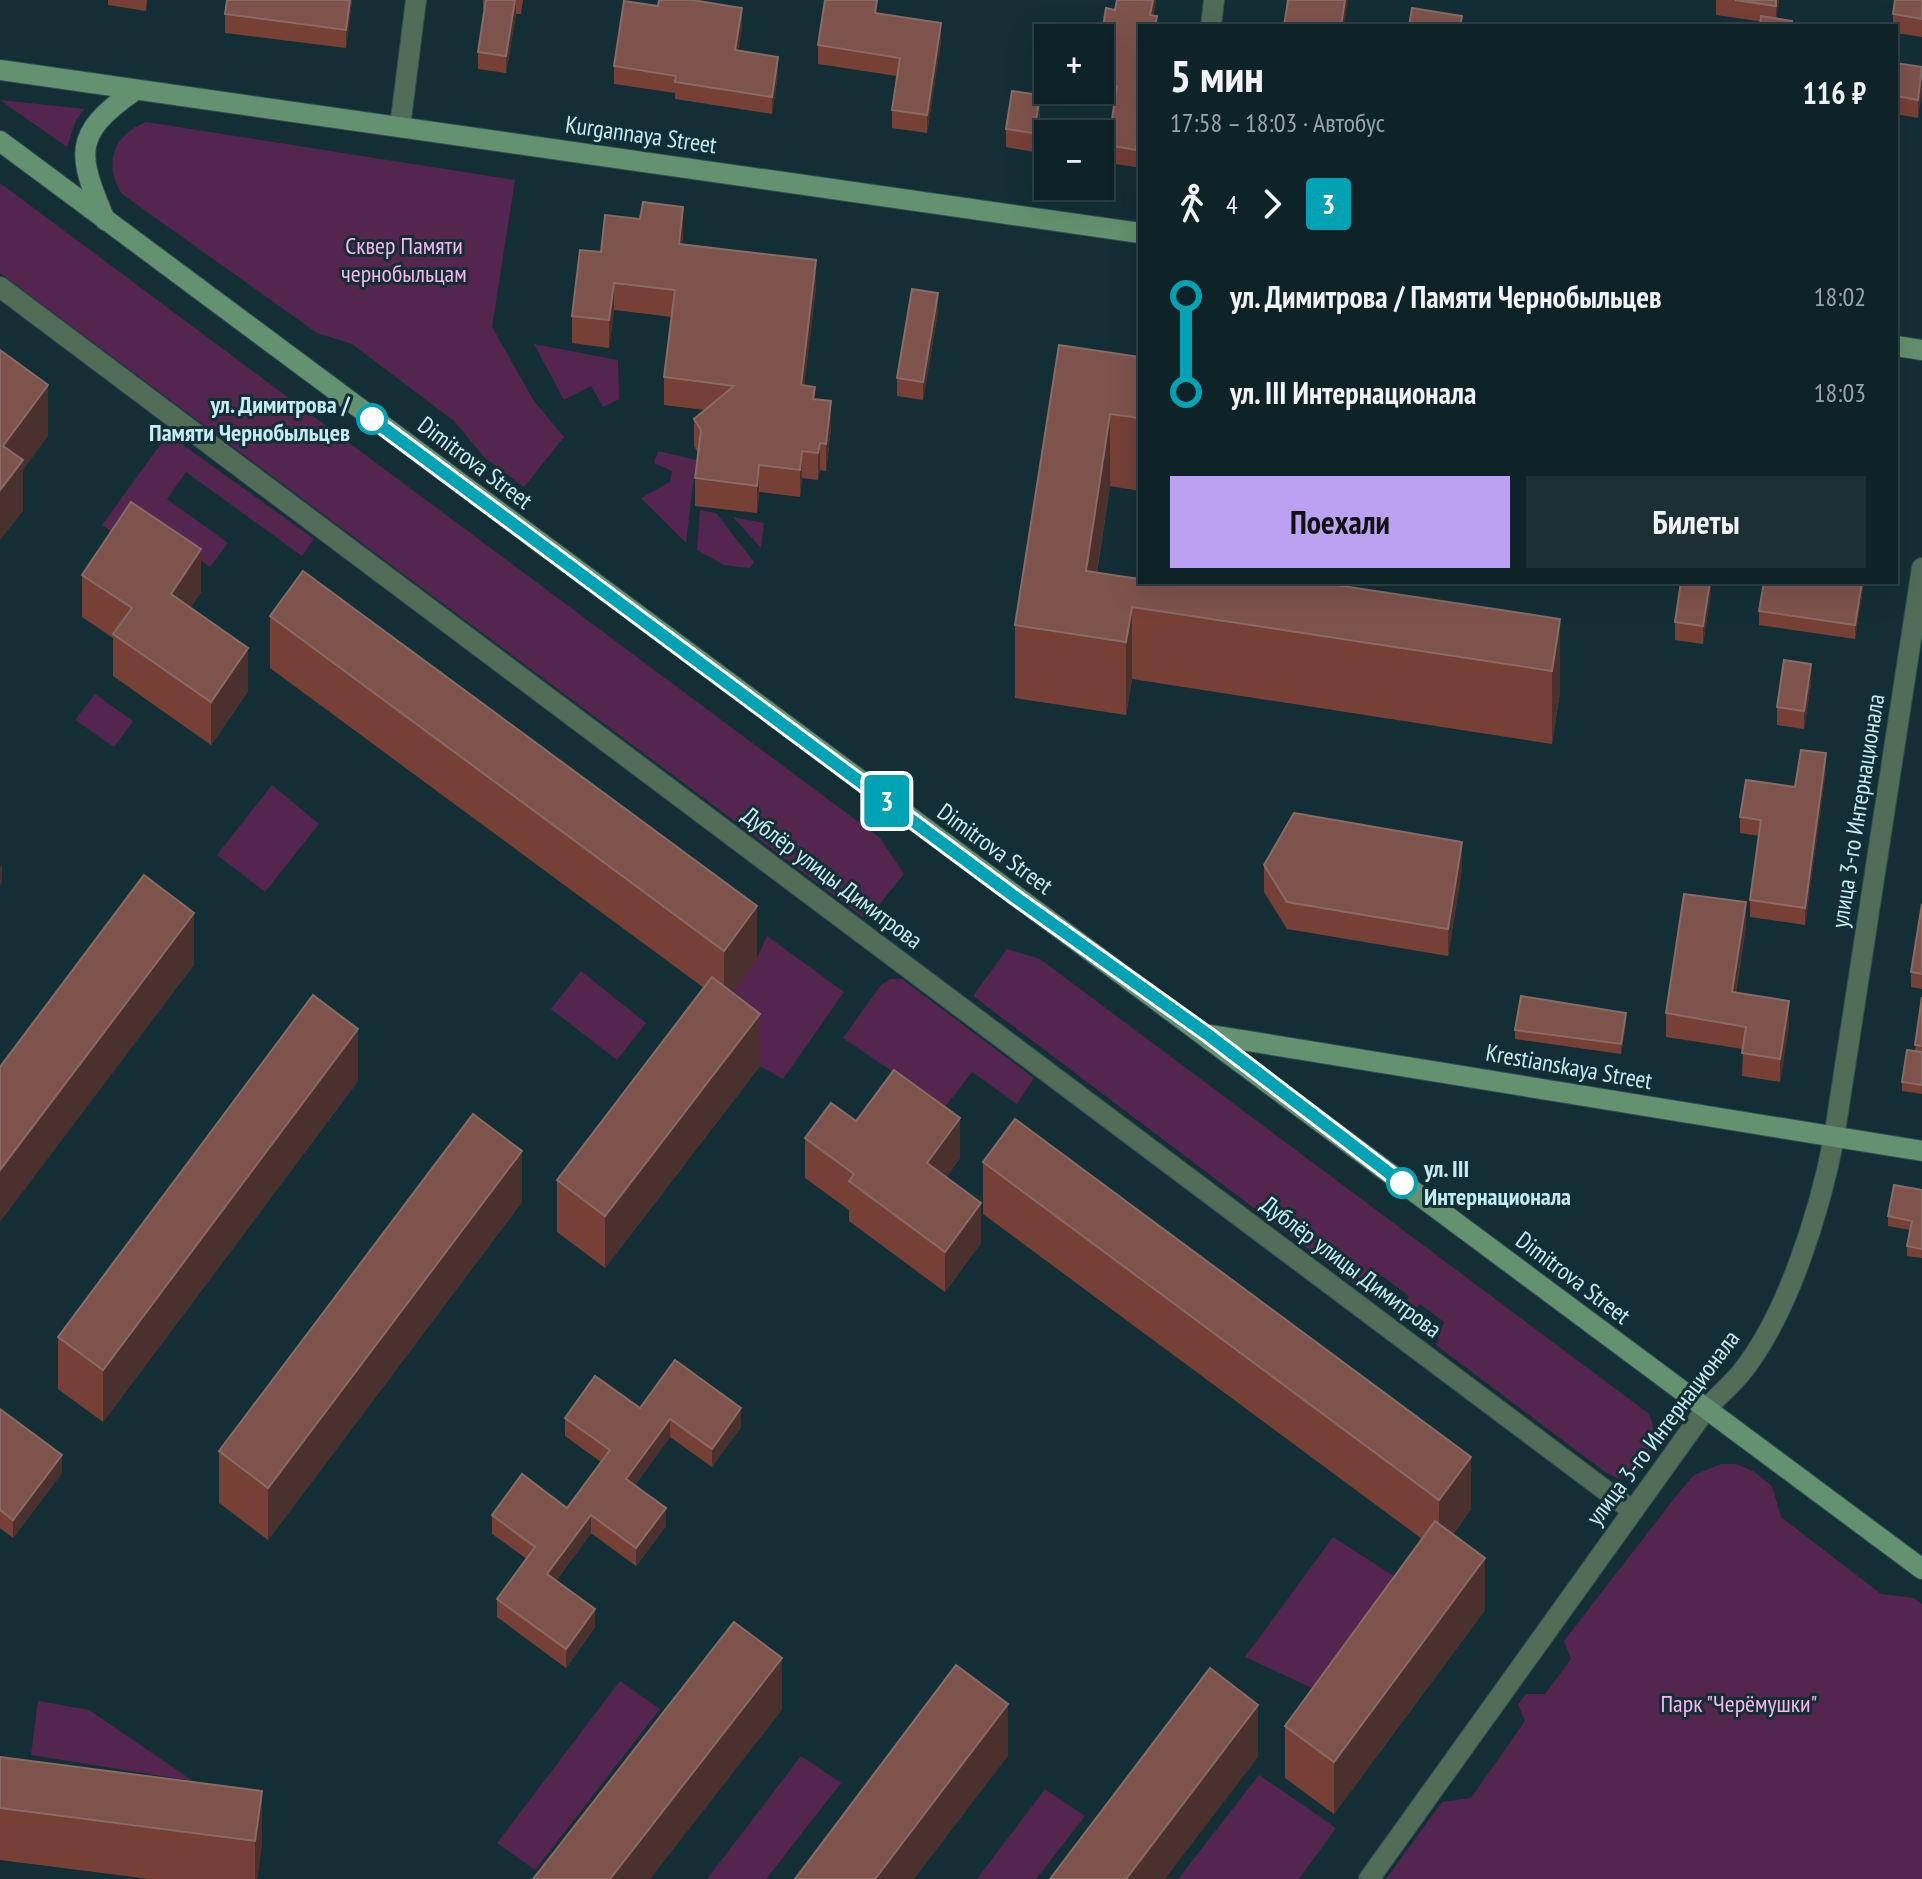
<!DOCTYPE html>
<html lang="ru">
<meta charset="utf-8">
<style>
body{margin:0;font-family:"PT Sans Narrow",sans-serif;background:#1c2f34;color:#f1f3f6;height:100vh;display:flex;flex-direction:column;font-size:30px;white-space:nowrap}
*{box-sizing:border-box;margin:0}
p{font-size:26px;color:#9ba4a8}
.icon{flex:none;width:44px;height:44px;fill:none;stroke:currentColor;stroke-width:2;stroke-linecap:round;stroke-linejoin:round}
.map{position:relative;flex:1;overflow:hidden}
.details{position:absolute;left:1138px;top:24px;width:760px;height:560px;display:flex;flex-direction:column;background:#0e2328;border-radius:0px;box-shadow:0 8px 32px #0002,0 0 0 2px #2e4045}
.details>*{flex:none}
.badge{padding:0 16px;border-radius:6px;font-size:28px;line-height:52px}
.buttons{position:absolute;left:1034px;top:24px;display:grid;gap:16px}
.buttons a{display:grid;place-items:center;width:80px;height:80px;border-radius:0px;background:#0e2328;box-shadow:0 8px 32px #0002,0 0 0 2px #2e4045;font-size:40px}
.map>.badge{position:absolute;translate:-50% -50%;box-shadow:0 0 0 4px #fff}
.legs{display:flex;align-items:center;gap:12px;height:88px;padding:0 32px;font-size:26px}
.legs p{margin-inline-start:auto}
.overview{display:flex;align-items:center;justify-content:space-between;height:136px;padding:0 32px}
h1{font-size:44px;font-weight:700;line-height:60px}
.primary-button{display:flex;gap:16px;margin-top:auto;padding:16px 32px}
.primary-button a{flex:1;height:92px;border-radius:0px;background:#bca0f2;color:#111;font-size:32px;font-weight:700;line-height:92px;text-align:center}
.primary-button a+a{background:#1c2f34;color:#f1f3f6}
ul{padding:0 32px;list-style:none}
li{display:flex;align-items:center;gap:28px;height:96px;font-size:30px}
li i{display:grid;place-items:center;width:12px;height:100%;margin:0 10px;background:currentColor}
li i::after{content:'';width:20px;height:20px;margin:-10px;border:6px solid;border-radius:50%;background:#0e2328}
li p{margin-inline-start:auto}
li:first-child i{background:linear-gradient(#0000 50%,currentColor 0)}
li:last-child i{background:linear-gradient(currentColor 50%,#0000 0)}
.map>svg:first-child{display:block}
.green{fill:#54254f}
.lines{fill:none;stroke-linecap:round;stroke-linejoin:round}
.street-casing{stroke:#2f4d54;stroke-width:22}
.secondary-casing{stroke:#2f4d54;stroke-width:22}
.street{stroke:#516c57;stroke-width:20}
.secondary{stroke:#64916f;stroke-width:20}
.wall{fill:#764037}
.shaded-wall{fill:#4b312e}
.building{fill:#7e534c;stroke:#896b66;stroke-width:2}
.line-1-casing{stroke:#fff;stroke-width:18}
.line-1{stroke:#00a3b4;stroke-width:12}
.stop-1-dot{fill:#fff;stroke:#00a3b4;stroke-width:4}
.labels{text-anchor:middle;stroke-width:6;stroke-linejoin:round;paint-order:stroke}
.street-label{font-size:24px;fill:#c3edf5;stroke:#132f35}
.park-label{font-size:24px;fill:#f9b5ef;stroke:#132f35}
.stop-label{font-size:24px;font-weight:bold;fill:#c3edf5;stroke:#132f35;text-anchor:end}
</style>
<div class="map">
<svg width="1922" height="1879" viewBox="0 0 1922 1879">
<rect width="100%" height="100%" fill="#132f35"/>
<!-- green -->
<g class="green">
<path d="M0,100L85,109L76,120L67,147Z"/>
<path d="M146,122L515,180L492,327L534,401L564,437L524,487L484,457L454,421L352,344L317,333L122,194C103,164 113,135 146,122Z"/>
<path d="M0,183L880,838L904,874L875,910L863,917L0,273Z"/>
<path d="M534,344L618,360L619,399L603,407L591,386L564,400Z"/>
<path d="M168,434L314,539L302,556L186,472L167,499L228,543L210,567L148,522L131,545L102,525Z"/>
<path d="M658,451L696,460L686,543L641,498L670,482L672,471L654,463Z"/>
<path d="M700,510L716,513L754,562L750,568L724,565L697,550Z"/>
<path d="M733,517L764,523L761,548Z"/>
<path d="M95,694L133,721L114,747L75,720Z"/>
<path d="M272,785L319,824L265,892L217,855Z"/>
<path d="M767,936L844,992L783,1079L760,1066L724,1003L757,958Z"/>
<path d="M1007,949L1040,959L1648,1413C1659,1434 1654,1452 1640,1471L1617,1478L1605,1472L1436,1345L1444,1322L1420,1304L1403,1320L1398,1317L1409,1296L1379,1274L1361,1289L973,996Z"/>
<path d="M581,971L646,1023L617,1060L551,1009Z"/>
<path d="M890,979H902L1034,1078L1017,1104L972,1072L945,1107L843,1038L881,985Z"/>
<path d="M1721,1464H1736L1753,1471L1772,1486L1781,1517L1881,1594L1914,1598L1922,1604V1879H1386L1442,1802L1471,1798L1525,1721L1518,1704L1526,1694H1545L1571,1659L1564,1641L1680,1491L1694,1475Z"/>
<path d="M1333,1537L1397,1578L1314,1689L1245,1657Z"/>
<path d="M620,1681L660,1709L535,1870L497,1843Z"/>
<path d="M38,1701L89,1710L193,1781L31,1755Z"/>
<path d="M801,1756L841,1783L766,1879H707Z"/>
<path d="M1259,1775L1336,1828L1299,1879H1178Z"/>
<path d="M1045,1789L1085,1816L1036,1879H977Z"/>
</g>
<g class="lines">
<defs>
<g id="street">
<path d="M1211,26L1214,0"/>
<path d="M400,127L416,0"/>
<path d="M0,287L1633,1511"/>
<path d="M1369,1879L1706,1409C1717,1397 1730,1386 1741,1373C1788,1315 1820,1210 1834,1138L1922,568"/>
</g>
<g id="secondary">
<path d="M0,70L1140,233"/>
<path d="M0,141L1922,1569"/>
<path d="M105,220C78,155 71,135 134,91"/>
<path d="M1896,346L1922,350"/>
<path d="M1211,1035L1922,1151"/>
</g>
</defs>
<!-- street casing -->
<use href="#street" class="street-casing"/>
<!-- secondary casing -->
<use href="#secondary" class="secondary-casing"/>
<!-- street -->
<use href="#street" class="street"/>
<!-- secondary -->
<use href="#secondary" class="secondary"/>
</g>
<!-- wall -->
<g class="wall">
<path d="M108,0H147L146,11L108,5Z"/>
<path d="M352,0L346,48L225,33V14Z"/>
<path d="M483,0H523L521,14H516L506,73L478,69V52L485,9H483Z"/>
<path d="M1117,0H1156L1153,16L1157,26H1140V135L1136,167L1108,163V145L1114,103L1076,97V90H1100V46L1115,10Z"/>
<path d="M1716,0H1779L1776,19L1792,26L1716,15Z"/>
<path d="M1922,0V37L1896,33V26H1893V14Z"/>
<path d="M877,13L941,41L927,133L892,128V110L897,76L818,64V45Z"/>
<path d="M742,26L738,50L778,74L772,114L675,99V93L614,84V66Z"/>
<path d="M1896,63L1922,67L1918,118L1896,114Z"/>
<path d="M1040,114L1034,152L1006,147V129Z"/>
<path d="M640,219L683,234L682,244L816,287L804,385L815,399L831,428L826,471L820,470L818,480L802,478L800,497L759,492L757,513L695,506V478L698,453L694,446V419L705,410L664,405V377L672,317L614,310L609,348L572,343V316L601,252Z"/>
<path d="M938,311L923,400L897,396V378Z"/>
<path d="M1059,345L1140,357V491L1110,486L1097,573L1140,579L1560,619V692L1552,744L1132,679L1126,715L1015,698V625Z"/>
<path d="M82,575L201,592L190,608L248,691L211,745L113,676V638L82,617Z"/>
<path d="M1711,582V592L1703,644L1675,640V622Z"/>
<path d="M1864,582L1855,639L1759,625V611Z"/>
<path d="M270,616L757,958L732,992L760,1066L605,1268L557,1232V1180L704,988L270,668Z"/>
<path d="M1811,683L1804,729L1777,725V707Z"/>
<path d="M1826,770L1805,925L1750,917V900L1759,836L1740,833V817Z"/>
<path d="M1264,865L1462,869L1448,956L1287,929L1264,892Z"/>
<path d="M1922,904V989L1911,987V972Z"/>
<path d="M1746,925L1736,993L1789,1024L1780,1082L1742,1076L1743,1049L1666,1037V1013Z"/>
<path d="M1922,997V1094L1902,1091V1082L1915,1051Z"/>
<path d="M1626,1023L1621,1054L1515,1039V1030Z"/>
<path d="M358,1081L103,1422L58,1389V1337Z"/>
<path d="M856,1121L960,1158L946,1177L981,1243L945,1292L849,1221V1210L805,1178V1138Z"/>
<path d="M983,1162L1471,1509L1453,1534L1485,1610L1334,1814L1285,1778V1726L1422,1539L983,1214Z"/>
<path d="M1922,1190V1258L1907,1256V1246L1910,1230L1888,1226V1216Z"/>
<path d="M522,1202L268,1540L219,1503V1451Z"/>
<path d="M640,1408L741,1427L712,1467L670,1437L635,1485L666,1526L636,1566L591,1533L556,1581L595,1627L566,1668L497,1617V1599L527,1559L492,1534V1515L567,1508L601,1462L565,1436V1418Z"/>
<path d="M0,1409L62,1473L13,1538L0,1528Z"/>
<path d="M0,1757L262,1843L257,1879H149L0,1860Z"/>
</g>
<!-- shaded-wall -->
<g class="shaded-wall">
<path d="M350,0H352L346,48V30Z"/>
<path d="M516,0V14L506,73V56Z"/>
<path d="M1153,0H1156L1151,26L1150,15Z"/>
<path d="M1345,0H1348L1344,26H1341Z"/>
<path d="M1776,0H1779L1776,25Z"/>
<path d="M742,8V26L735,67V50Z"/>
<path d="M941,23V41L927,133V115Z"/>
<path d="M778,57V74L772,114V97Z"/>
<path d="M1922,74V92L1918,118V100Z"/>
<path d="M1040,95V114L1034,152V133Z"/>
<path d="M1140,117V135L1136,167V150Z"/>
<path d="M683,207V234L679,271V244Z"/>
<path d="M816,260V287L801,412V385Z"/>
<path d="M614,283V310L609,348V320Z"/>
<path d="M938,293V311L923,400V382Z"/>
<path d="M48,385V436L23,470V511L0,540V490L3,446Z"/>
<path d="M831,401V428L826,471V444Z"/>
<path d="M1110,414V486L1087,636L1086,571Z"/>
<path d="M820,443V470L818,480V453Z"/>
<path d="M802,451V478L800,497V470Z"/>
<path d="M759,465V492L757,513V486Z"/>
<path d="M201,549V592L171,637V594Z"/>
<path d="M1710,582H1711V592L1703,644V626Z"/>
<path d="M1862,582H1864L1855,639V625Z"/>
<path d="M1132,607V679L1126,715V642Z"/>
<path d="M1560,619V692L1552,744V671Z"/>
<path d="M248,648V691L211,745V702Z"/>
<path d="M1811,664V683L1804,729V711Z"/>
<path d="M1826,753V770L1805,925V908Z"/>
<path d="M1462,842V869L1448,956V929Z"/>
<path d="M2,864V882L0,886V867Z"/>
<path d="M1746,902V925L1732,1015V992Z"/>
<path d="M757,906V958L724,1003V951Z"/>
<path d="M194,913V965L0,1222V1170Z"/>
<path d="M1789,1001V1024L1780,1082V1059Z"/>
<path d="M1626,1013V1023L1621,1054V1044Z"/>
<path d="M760,1014V1066L605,1268V1216Z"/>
<path d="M358,1029V1081L103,1422V1370Z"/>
<path d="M960,1118V1158L927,1203V1163Z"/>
<path d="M522,1151V1202L268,1540V1488Z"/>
<path d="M981,1203V1243L945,1292V1252Z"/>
<path d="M741,1408V1427L712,1467V1449Z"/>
<path d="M670,1419V1437L626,1497V1479Z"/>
<path d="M62,1455V1473L13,1538V1520Z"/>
<path d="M1471,1457V1509L1439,1552V1500Z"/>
<path d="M666,1508V1526L636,1566V1548Z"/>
<path d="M591,1515V1533L547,1593V1574Z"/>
<path d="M1485,1558V1610L1334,1814V1762Z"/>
<path d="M595,1609V1627L566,1668V1649Z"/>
<path d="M782,1658V1710L650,1879H610Z"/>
<path d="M1008,1704V1756L914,1879H875Z"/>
<path d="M1258,1705V1757L1165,1879H1126Z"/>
<path d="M262,1791V1843L257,1879H255V1841Z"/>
</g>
<!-- building -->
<g class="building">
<path d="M227,0H350L346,30L225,14Z"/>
<path d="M486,0H515L506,56L478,52Z"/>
<path d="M659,0H692L742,8L735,50L778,57L772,97L675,82L676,76L614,66L624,1L658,6Z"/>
<path d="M825,0H877L875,13L941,23L927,115L892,110L900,58L818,45Z"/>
<path d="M1117,0H1153L1150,15L1157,16L1155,26H1140V117L1136,150L1108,145L1117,86L1100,83V46L1106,8L1115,10Z"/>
<path d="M1288,0H1345L1341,26H1284Z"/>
<path d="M1735,0H1776V6Z"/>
<path d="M1895,0H1922V19L1893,14Z"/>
<path d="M1412,8L1462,16L1460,26H1409Z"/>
<path d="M1761,16L1792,21L1791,26H1760Z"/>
<path d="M1896,63L1922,67L1918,100L1896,96Z"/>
<path d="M1012,91L1040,95L1034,133L1006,129Z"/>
<path d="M643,202L683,207L679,244L816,260L801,385L815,387L813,399L831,401L826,444L820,443L818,453L802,451L800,470L759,465L757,486L695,478L701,430L694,419L734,386L664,377L675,290L614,283L609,320L572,316L580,250L601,252L605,215L640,219Z"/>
<path d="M912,289L938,293L923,382L897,378Z"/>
<path d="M1059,345L1140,357V418L1110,414L1086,571L1140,579V582H1316L1560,619L1552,671L1132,607L1126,642L1015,625Z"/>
<path d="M0,350L48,385L3,446L23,460L0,490Z"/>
<path d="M131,502L201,549L171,594L248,648L211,702L113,634L132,608L82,575Z"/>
<path d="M303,571L757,906L724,951L270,616Z"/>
<path d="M1681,582H1710L1703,626L1675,622Z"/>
<path d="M1764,582H1862L1855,625L1759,611Z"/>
<path d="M1784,660L1811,664L1804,711L1777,707Z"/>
<path d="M1801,750L1826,753L1805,908L1750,900L1761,820L1740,817L1746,780L1795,787Z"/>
<path d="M1294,813L1462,842L1448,929L1287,902L1264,865Z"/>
<path d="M144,875L194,913L0,1170V1067Z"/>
<path d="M1684,894L1746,902L1732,992L1789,1001L1780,1059L1742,1053L1746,1027L1666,1013Z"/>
<path d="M1922,904V974L1911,972Z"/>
<path d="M712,977L760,1014L605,1216L557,1180Z"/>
<path d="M313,995L358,1029L103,1370L58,1337Z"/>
<path d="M1521,996L1626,1013L1621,1044L1515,1030Z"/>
<path d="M1922,997V1046L1915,1045Z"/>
<path d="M1907,1050L1922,1052V1085L1902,1082Z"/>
<path d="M894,1070L960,1118L927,1163L981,1203L945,1252L849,1181L854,1174L805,1138L831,1103L856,1121Z"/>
<path d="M473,1114L522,1151L268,1488L219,1451Z"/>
<path d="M1015,1119L1471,1457L1439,1500L983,1162Z"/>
<path d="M1894,1185L1922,1190V1249L1907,1246L1912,1221L1888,1216Z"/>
<path d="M675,1360L741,1408L712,1449L670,1419L626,1479L666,1508L636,1548L591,1515L547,1574L595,1609L566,1649L497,1599L535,1547L492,1515L522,1474L567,1508L610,1450L565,1418L595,1376L640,1408Z"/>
<path d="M0,1409L62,1455L13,1520L0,1510Z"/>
<path d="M1435,1521L1485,1558L1334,1762L1285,1726Z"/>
<path d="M734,1622L782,1658L610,1879H533Z"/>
<path d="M956,1665L1008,1704L875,1879H795Z"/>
<path d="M1210,1668L1258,1705L1126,1879H1050Z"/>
<path d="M0,1757L262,1791L255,1841L0,1808Z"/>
</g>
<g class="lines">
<defs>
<path id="line-1" d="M372,419L1015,897L1207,1034L1402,1183"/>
</defs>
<!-- line-1 casing -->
<use href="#line-1" class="line-1-casing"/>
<!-- line-1 -->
<use href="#line-1" class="line-1"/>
</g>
<!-- markers -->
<g class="stop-1-dot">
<circle cx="372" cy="419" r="14"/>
<circle cx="1402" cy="1183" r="14"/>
</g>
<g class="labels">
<!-- street labels -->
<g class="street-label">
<text transform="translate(641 135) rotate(8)" y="8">Kurgannaya Street</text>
<text transform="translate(475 463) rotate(37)" y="8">Dimitrova Street</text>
<text transform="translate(1858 811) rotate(-81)" y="8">улица 3-го Интернационала</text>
<text transform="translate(995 849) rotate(36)" y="8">Dimitrova Street</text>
<text transform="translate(832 878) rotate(37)" y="8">Дублёр улицы Димитрова</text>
<text transform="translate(1569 1067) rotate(10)" y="8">Krestianskaya Street</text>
<text transform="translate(1351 1267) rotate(37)" y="8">Дублёр улицы Димитрова</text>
<text transform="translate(1573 1278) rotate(37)" y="8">Dimitrova Street</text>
<text transform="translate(1663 1428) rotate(-53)" y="8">улица 3-го Интернационала</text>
</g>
<!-- park labels -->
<g class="park-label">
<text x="404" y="254">Сквер Памяти<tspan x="404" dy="28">чернобыльцам</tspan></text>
<text x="1739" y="1712">Парк "Черёмушки"</text>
</g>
<!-- stop labels -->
<g class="stop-label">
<text x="350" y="413">ул. Димитрова /<tspan x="350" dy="28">Памяти Чернобыльцев</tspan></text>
<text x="1424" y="1177" text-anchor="start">ул. III<tspan x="1424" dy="28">Интернационала</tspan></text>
</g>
</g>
</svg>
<div class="buttons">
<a>+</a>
<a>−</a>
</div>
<b class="badge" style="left:887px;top:801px;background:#00a3b4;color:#fff">3</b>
<section class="details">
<div class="overview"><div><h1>5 мин</h1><p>17:58 – 18:03 · Автобус</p></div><b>116 ₽</b></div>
<div class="legs"><svg class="icon" aria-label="walk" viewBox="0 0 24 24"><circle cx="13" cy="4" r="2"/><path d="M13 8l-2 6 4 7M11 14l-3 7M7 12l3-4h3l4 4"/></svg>4<svg class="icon" aria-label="forward" viewBox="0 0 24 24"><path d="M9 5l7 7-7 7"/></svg><b class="badge" style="background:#00a3b4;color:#fff">3</b></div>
<ul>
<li><i style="color:#00a3b4"></i><b>ул. Димитрова / Памяти Чернобыльцев</b><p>18:02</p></li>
<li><i style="color:#00a3b4"></i><b>ул. III Интернационала</b><p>18:03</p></li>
</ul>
<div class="primary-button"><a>Поехали</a><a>Билеты</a></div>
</section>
</div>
